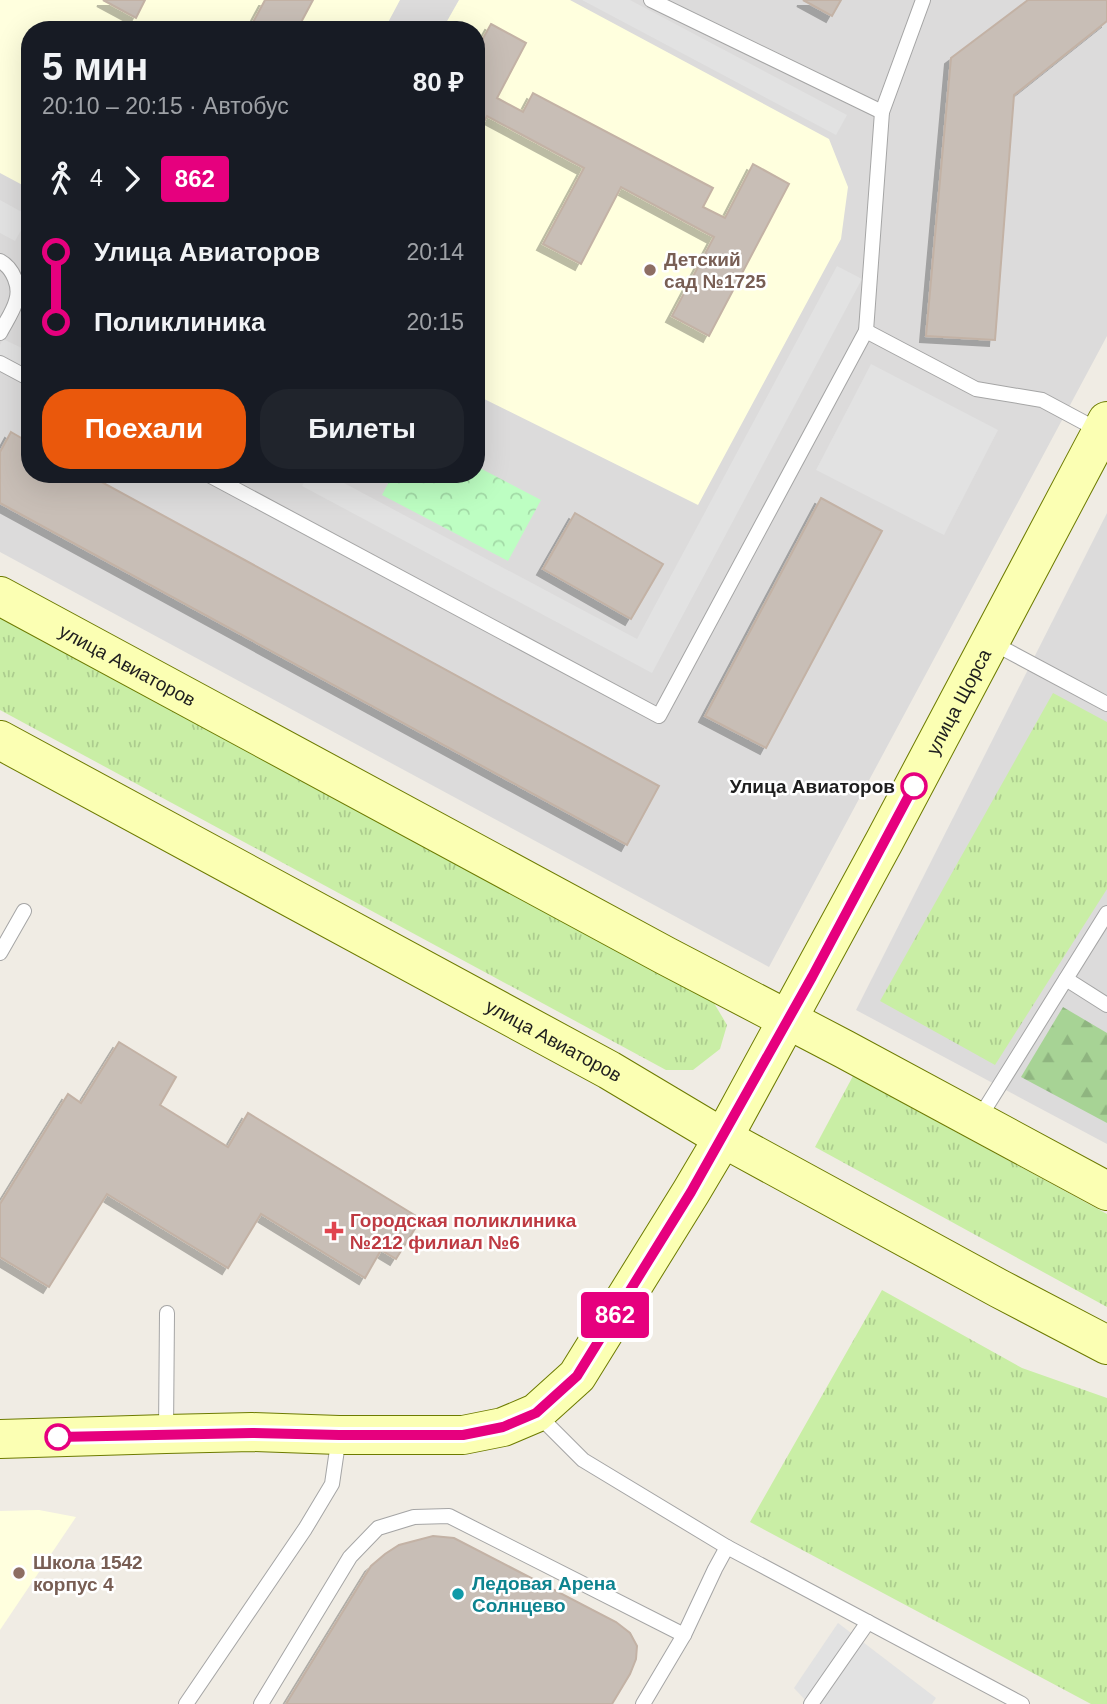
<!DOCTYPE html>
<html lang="ru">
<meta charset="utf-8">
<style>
body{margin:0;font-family:Helvetica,sans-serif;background:#20242c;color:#f1f3f6;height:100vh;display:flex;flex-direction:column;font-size:26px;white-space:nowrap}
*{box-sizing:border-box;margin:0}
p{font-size:23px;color:#9ea1a6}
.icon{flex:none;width:38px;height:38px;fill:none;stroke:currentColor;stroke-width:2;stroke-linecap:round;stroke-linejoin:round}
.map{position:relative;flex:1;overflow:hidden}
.drawer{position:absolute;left:21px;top:21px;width:464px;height:462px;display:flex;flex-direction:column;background:#171b24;border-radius:28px;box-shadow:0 7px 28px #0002}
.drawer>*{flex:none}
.badge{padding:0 14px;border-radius:5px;font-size:24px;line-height:46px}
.map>.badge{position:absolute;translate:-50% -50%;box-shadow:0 0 0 4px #fff}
.legs{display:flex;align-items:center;gap:10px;height:77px;padding:0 21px;font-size:23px}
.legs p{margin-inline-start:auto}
.head{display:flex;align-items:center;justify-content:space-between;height:119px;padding:0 21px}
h1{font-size:38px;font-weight:600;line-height:52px}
.primary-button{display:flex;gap:14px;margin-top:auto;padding:14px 21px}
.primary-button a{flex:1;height:80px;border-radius:28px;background:#ea580c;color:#fff;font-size:28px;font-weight:600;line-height:80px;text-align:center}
.primary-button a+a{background:#20242c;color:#f1f3f6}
ul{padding:0 21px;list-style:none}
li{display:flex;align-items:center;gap:24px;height:70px;font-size:26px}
li i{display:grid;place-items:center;width:10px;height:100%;margin:0 9px;background:currentColor}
li i::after{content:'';width:18px;height:18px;margin:-9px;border:5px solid;border-radius:50%;background:#171b24}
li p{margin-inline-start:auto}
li:first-child i{background:linear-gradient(#0000 50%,currentColor 0)}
li:last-child i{background:linear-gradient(currentColor 50%,#0000 0)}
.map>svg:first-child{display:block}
.residential{fill:#dcdbdb;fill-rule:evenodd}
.education{fill:#ffffde}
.grass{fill:url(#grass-tufts)}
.forest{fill:url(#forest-firs)}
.park{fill:url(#park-crowns)}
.parking{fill:#e2e2e2}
.building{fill:#c8beb6;stroke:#c3b2a5;stroke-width:2;filter:url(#shadow)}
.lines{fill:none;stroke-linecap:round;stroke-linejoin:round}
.lane-casing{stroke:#a5a5a5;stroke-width:16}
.secondary-casing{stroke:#6d7b00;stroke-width:40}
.lane{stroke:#fff;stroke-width:14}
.secondary{stroke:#fbffb3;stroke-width:38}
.line-1-casing{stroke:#fff;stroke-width:16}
.line-1{stroke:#e6007e;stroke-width:10}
.education-dot{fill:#8d6e63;stroke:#fff;stroke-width:2.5}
.stop-1-dot{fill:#fff;stroke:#e6007e;stroke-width:3.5}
.health-dot{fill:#e0444e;stroke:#fff;stroke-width:2.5}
.culture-dot{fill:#0f9aa8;stroke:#fff;stroke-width:2.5}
.labels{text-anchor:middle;stroke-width:5;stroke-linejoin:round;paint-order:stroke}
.education-label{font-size:19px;font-weight:bold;fill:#785e54;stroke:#fff;text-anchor:start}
.street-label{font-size:19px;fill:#1e1e1e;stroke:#fff}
.stop-label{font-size:19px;font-weight:bold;fill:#1e1e1e;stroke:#fff;text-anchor:end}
.health-label{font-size:19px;font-weight:bold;fill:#be3a42;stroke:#fff;text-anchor:start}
.culture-label{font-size:19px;font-weight:bold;fill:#0d838f;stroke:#fff;text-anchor:start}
</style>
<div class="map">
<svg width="1107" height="1704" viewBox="0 0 1107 1704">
<defs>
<pattern id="grass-tufts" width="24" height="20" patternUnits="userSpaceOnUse" patternTransform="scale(1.75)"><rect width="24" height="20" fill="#c9eea5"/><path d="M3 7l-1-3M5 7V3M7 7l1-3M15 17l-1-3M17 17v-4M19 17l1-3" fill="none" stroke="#accc8e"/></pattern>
<pattern id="forest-firs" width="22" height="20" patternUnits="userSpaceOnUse" patternTransform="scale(1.75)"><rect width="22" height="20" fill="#a7d395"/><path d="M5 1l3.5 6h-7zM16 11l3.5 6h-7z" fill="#8fb580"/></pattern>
<pattern id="park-crowns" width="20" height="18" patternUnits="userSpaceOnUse" patternTransform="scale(1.75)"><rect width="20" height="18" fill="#bdfec2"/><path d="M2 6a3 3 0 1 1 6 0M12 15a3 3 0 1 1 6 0" fill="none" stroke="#a2d9a6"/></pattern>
<filter id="shadow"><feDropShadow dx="-6" dy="6" stdDeviation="0" flood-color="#0004"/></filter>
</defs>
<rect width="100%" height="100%" fill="#f0ece4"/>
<!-- residential -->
<g class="residential">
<path d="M0,0H1107V336L769,967L0,552ZM30,30H476V474H30Z"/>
<path d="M1107,513V1144L856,1010Z"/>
</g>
<!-- education -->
<g class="education">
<path d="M0,0H400L384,30H30V189L0,173Z"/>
<path d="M459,0H570L829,139L848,187L841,239L698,505L476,395V30H442Z"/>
<path d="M39,1510L76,1517L0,1630V1511Z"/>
</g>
<!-- grass -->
<g class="grass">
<path d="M0,615L711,998L727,1025L720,1049L693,1070H666L0,710Z"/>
<path d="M1053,693L1107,722V889L995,1065L880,1001Z"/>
<path d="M853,1076L1107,1214V1307L815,1147Z"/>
<path d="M882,1290L1022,1368L1107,1398V1704H1091L750,1522Z"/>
</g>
<!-- forest -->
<path class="forest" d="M1063,1007L1107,1033V1123L1021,1077Z"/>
<!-- park -->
<path class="park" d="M476,466L541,500L508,561L382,495L393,474H476Z"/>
<!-- parking -->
<g class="parking">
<path d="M582,0H630L847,115L836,135Z"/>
<path d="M0,200L29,216L15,241L0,233Z"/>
<path d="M837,266L862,279L652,673L302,486L309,474H327L637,639Z"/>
<path d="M3,339L30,352V371L0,355V345Z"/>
<path d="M871,364L998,430L944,535L816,470Z"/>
<path d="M838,1623L936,1698L932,1704H809L794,1688Z"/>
</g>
<!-- building -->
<g class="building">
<path d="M103,0H145L136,18Z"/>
<path d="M265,0H313L297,30H249Z"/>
<path d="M803,0H841L832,16Z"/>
<path d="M1028,0H1107V21L1014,95L995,340L926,336L951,58Z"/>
<path d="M491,24L526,43L497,98L523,112L533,93L713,188L703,207L725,218L753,164L789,184L709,336L672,316L714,237L621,187L581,264L543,244L584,168L487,116L476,137V51Z"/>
<path d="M11,432L30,443V474H87L659,786L627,845L0,503V452Z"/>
<path d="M821,498L882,531L766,748L705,716Z"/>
<path d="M575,513L663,564L631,619L543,569Z"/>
<path d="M119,1042L176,1077L160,1105L228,1147L248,1113L421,1219L396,1259L381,1250L365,1278L261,1214L228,1268L107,1194L49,1287L0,1257V1204L68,1094L81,1103Z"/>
<path d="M433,1536L454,1538L616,1622L630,1633L637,1646L636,1659L630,1674L612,1704H286L371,1566L385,1554L399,1545Z"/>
</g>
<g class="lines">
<defs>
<g id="lane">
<path d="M651,0L882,112"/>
<path d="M0,261C13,268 21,287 16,301C13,312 5,323 0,333"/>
<path d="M866,331L882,112L923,0"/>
<path d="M0,363L30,379"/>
<path d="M207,474L659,716L866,331L976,389L1042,400L1100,431"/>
<path d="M991,642L1107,704"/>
<path d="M0,953L24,911"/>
<path d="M1066,979L1107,1005"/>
<path d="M978,1120L1107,913"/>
<path d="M536,1413L583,1460L727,1547L1022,1704"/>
<path d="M166,1432L167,1313"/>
<path d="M186,1704L305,1529L332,1484L339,1436"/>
<path d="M261,1704L350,1557L378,1528L414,1517L449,1516L684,1635"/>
<path d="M643,1704L684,1635L715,1569L727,1547"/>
<path d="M811,1704L868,1622"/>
</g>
<g id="secondary">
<path id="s1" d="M0,596L666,956L844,1049L1107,1191"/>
<path id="s2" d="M0,740L609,1070L723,1138L1000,1289L1107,1345"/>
<path id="s3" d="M0,1439L166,1434L252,1432L339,1435H463L503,1427L536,1413L577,1376L691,1192L723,1138L885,840L1107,421"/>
</g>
</defs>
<!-- lane casing -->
<use href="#lane" class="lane-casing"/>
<!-- secondary casing -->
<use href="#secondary" class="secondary-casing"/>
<!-- lane -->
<use href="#lane" class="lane"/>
<!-- secondary -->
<use href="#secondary" class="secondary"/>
</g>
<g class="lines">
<defs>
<path id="line-1" d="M58,1437L252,1433L339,1435H463L503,1427L536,1413L577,1376L691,1192L812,977L914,786"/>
</defs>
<!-- line-1 casing -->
<use href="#line-1" class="line-1-casing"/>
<!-- line-1 -->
<use href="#line-1" class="line-1"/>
</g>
<!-- markers -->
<g class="education-dot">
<circle cx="650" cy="270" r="7"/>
<circle cx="19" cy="1573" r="7"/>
</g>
<g class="stop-1-dot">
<circle cx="914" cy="786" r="12"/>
<circle cx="58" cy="1437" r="12"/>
</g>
<path class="health-dot" d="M330.5 1220.5h7v7h7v7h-7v7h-7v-7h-7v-7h7z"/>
<circle class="culture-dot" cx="458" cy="1594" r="7"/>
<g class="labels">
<!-- education labels -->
<g class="education-label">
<text x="664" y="266">Детский<tspan x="664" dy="22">сад №1725</tspan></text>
<text x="33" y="1569">Школа 1542<tspan x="33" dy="22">корпус 4</tspan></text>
</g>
<!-- street labels -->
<g class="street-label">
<text dy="7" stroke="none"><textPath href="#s1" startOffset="145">улица Авиаторов</textPath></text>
<text dy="7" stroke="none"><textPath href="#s3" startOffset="1370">улица Щорса</textPath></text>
<text dy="7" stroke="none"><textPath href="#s2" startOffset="630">улица Авиаторов</textPath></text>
</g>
<!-- stop labels -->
<g class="stop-label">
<text x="895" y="793">Улица Авиаторов</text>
</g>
<!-- health labels -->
<g class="health-label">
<text x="350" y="1227">Городская поликлиника<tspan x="350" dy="22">№212 филиал №6</tspan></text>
</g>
<!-- culture labels -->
<g class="culture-label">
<text x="472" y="1590">Ледовая Арена<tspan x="472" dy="22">Солнцево</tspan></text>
</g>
</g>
</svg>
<b class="badge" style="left:615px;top:1315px;background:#e6007e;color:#fff">862</b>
<section class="drawer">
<div class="head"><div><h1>5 мин</h1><p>20:10 – 20:15 · Автобус</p></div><b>80 ₽</b></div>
<div class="legs"><svg class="icon" aria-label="walk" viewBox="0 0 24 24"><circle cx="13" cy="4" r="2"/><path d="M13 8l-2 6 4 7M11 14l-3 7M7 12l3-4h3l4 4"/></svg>4<svg class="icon" aria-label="forward" viewBox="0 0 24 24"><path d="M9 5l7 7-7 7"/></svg><b class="badge" style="background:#e6007e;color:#fff">862</b></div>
<ul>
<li><i style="color:#e6007e"></i><b>Улица Авиаторов</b><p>20:14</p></li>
<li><i style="color:#e6007e"></i><b>Поликлиника</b><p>20:15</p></li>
</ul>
<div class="primary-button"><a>Поехали</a><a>Билеты</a></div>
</section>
</div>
